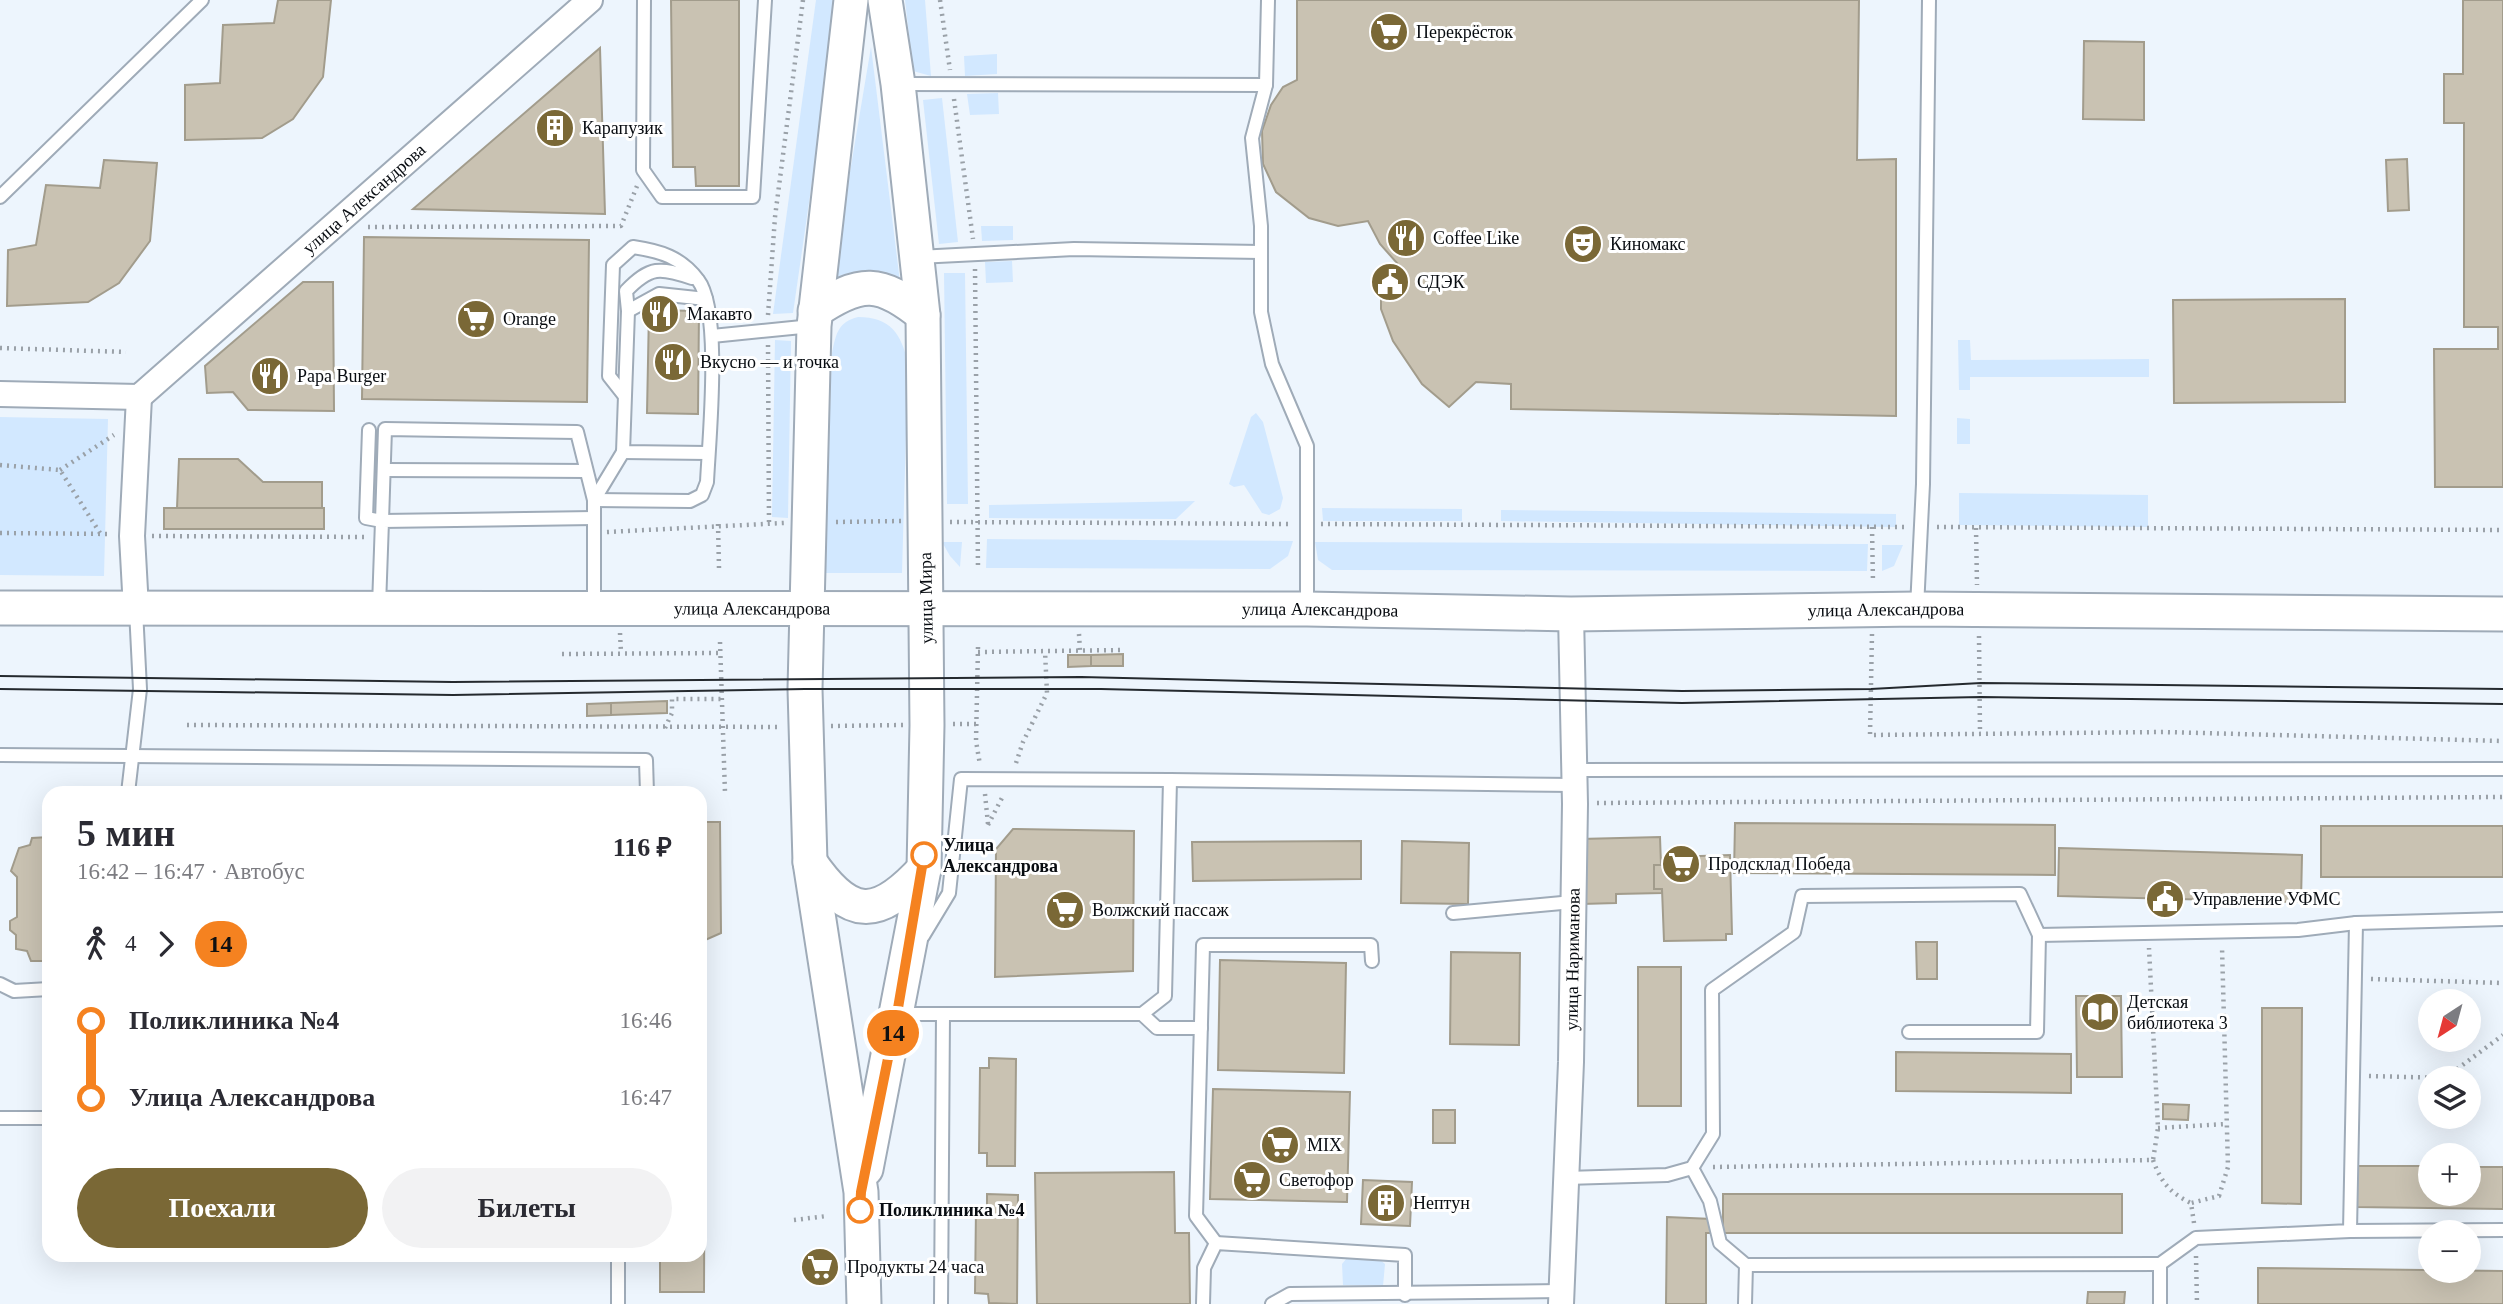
<!DOCTYPE html>
<html lang="ru">
<meta charset="utf-8">
<style>
body{margin:0;font-family:Georgia,serif;background:#f2f2f3;color:#2b2b33;height:100vh;display:flex;flex-direction:column;font-size:26px;white-space:nowrap}
*{box-sizing:border-box;margin:0}
p{font-size:23px;color:#7c7c81}
.icon{flex:none;width:38px;height:38px;fill:none;stroke:currentColor;stroke-width:2;stroke-linecap:round;stroke-linejoin:round}
.map{position:relative;flex:1;overflow:hidden}
.panel{position:absolute;left:42px;top:786px;width:665px;height:476px;display:flex;flex-direction:column;background:#fff;border-radius:21px;box-shadow:0 7px 28px #0002}
.panel>*{flex:none}
.badge{padding:0 14px;border-radius:23px;font-size:24px;line-height:46px}
.needle{width:46px;rotate:216deg}
.fabs{position:absolute;left:2418px;top:989px;display:grid;gap:14px}
.fabs a{display:grid;place-items:center;width:63px;height:63px;border-radius:50%;background:#fff;box-shadow:0 7px 28px #0002;font-size:35px}
.map>.badge{position:absolute;translate:-50% -50%;box-shadow:0 0 0 4px #fff}
.legs{display:flex;align-items:center;gap:10px;height:77px;padding:0 35px;font-size:23px}
.legs p{margin-inline-start:auto}
.summary{display:flex;align-items:center;justify-content:space-between;height:119px;padding:0 35px}
h1{font-size:38px;font-weight:700;line-height:52px}
.button{display:flex;gap:14px;margin-top:auto;padding:14px 35px}
.button a{flex:1;height:80px;border-radius:42px;background:#7a6836;color:#fff;font-size:28px;font-weight:700;line-height:80px;text-align:center}
.button a+a{background:#f2f2f3;color:#2b2b33}
ul{padding:0 35px;list-style:none}
li{display:flex;align-items:center;gap:24px;height:77px;font-size:26px}
li i{display:grid;place-items:center;width:10px;height:100%;margin:0 9px;background:currentColor}
li i::after{content:'';width:18px;height:18px;margin:-9px;border:5px solid;border-radius:50%;background:#fff}
li p{margin-inline-start:auto}
li:first-child i{background:linear-gradient(#0000 50%,currentColor 0)}
li:last-child i{background:linear-gradient(currentColor 50%,#0000 0)}
.map>svg:first-child{display:block}
.green{fill:#d2e8ff}
.building{fill:#c9c2b2;stroke:#a29c8c;stroke-width:2}
.lines{fill:none;stroke-linecap:round;stroke-linejoin:round}
.lane-casing{stroke:#9fabb8;stroke-width:16}
.street-casing{stroke:#9fabb8;stroke-width:28}
.secondary-casing{stroke:#9fabb8;stroke-width:37}
.path{stroke:#9aa1a8;stroke-width:4.5;stroke-dasharray:2 5;stroke-linecap:butt}
.lane{stroke:#fff;stroke-width:12}
.street{stroke:#fff;stroke-width:24}
.secondary{stroke:#fff;stroke-width:33}
.tram{stroke:#24292e;stroke-width:2}
.line-1-casing{stroke:#fff;stroke-width:16}
.line-1{stroke:#f58220;stroke-width:10}
.stop-1-dot{fill:#fff;stroke:#f58220;stroke-width:3.5}
.labels{text-anchor:middle;stroke-width:6;stroke-linejoin:round;paint-order:stroke}
.poi-label{font-size:18px;fill:#080c11;stroke:#fff;text-anchor:start}
.street-label{font-size:18px;fill:#080c11;stroke:#fff}
.stop-label{font-size:18px;font-weight:bold;fill:#080c11;stroke:#fff;text-anchor:start}
</style>
<div class="map">
<svg width="2503" height="1304" viewBox="0 0 2503 1304">
<rect width="100%" height="100%" fill="#edf5fd"/>
<!-- green -->
<g class="green">
<path d="M816,0H836L834,30L793,313L773,314Z"/>
<path d="M905,0H925L931,76L913,71Z"/>
<path d="M871,47L900,282C876,268 857,269 832,279Z"/>
<path d="M997,54V74L965,76L964,56Z"/>
<path d="M998,93L999,114L970,115L967,94Z"/>
<path d="M942,98L958,242L939,244L923,100Z"/>
<path d="M981,226H1013V240L982,241Z"/>
<path d="M1012,261L1013,282L986,283L985,262Z"/>
<path d="M944,273H965L968,504H947Z"/>
<path d="M858,317C890,317 901,333 908,363L902,573H824L832,353C836,334 838,322 858,317Z"/>
<path d="M775,340L791,341L788,518L772,517Z"/>
<path d="M1958,340H1970L1971,360L2149,359V377H1970V390H1959Z"/>
<path d="M1256,413L1263,422L1283,498L1280,509L1269,515L1262,513L1244,485L1234,487L1229,484L1251,417Z"/>
<path d="M0,417L108,419L104,576L0,575Z"/>
<path d="M1957,418L1970,419V444H1957Z"/>
<path d="M1959,493L2148,495V527L1959,525Z"/>
<path d="M1195,501L1176,519L989,518V505Z"/>
<path d="M1322,508L1462,509V521H1323Z"/>
<path d="M1501,510L1896,514V527L1501,521Z"/>
<path d="M987,539L1293,541L1288,556L1270,569L986,568Z"/>
<path d="M942,542H962L960,567L950,556Z"/>
<path d="M1315,542L1868,544L1867,571L1332,570L1318,560Z"/>
<path d="M1882,545H1903L1894,566L1882,571Z"/>
<path d="M1347,1258L1379,1259L1385,1264L1383,1286L1343,1285L1342,1264Z"/>
</g>
<!-- building -->
<g class="building">
<path d="M278,0H331L323,77L293,119L262,138L185,140V85L220,83L223,25L274,23Z"/>
<path d="M671,0H739V186H696L695,167H673Z"/>
<path d="M1297,0H1859L1857,160L1896,159V416L1511,409V384L1476,382L1449,407L1422,384L1393,341L1381,309V281L1397,263L1380,244L1368,221L1338,226L1309,218L1276,192L1263,164L1262,131L1271,105L1283,87L1297,80Z"/>
<path d="M2463,0H2503V487H2435L2434,349H2498V327H2464V123H2444V74H2463Z"/>
<path d="M2084,41L2144,42V120L2083,119Z"/>
<path d="M600,48L605,214L413,209Z"/>
<path d="M2407,159L2409,210L2388,211L2386,160Z"/>
<path d="M104,160L157,163L150,241L119,283L88,302L7,306L8,250L36,245L46,185L100,188Z"/>
<path d="M364,237L589,240L587,402L362,399Z"/>
<path d="M303,282H333L334,411L248,410L233,392L207,393L205,366Z"/>
<path d="M2345,299V402L2174,403L2173,300Z"/>
<path d="M649,310L699,311L698,414L647,413Z"/>
<path d="M179,459H238L263,482H322V508H177Z"/>
<rect x="164" y="508" width="160" height="21"/>
<path d="M1123,654V666H1091V655Z"/>
<path d="M1068,655H1091V666L1068,667Z"/>
<path d="M667,701V713L611,715V703Z"/>
<path d="M611,703V715L587,716V704Z"/>
<path d="M700,822H720L721,933L703,941H700Z"/>
<path d="M1735,823L2055,825V875L1734,873Z"/>
<rect x="2321" y="826" width="182" height="51"/>
<path d="M1013,829L1134,831L1133,971L995,977L996,849Z"/>
<path d="M49,837V961H31L27,951L16,949V935L10,930V921L17,917V877L11,871L19,848L30,845L32,838Z"/>
<path d="M1660,837L1661,865H1654V889H1662V893L1616,894V903L1582,904L1580,839Z"/>
<path d="M1361,841V879L1193,881L1192,842Z"/>
<path d="M1402,841L1469,843L1468,904L1401,903Z"/>
<path d="M2059,848L2302,855L2301,902L2058,896Z"/>
<path d="M1730,855L1732,934H1726V940L1664,941L1662,889H1654V865H1670V857Z"/>
<path d="M1916,942H1937V979H1917Z"/>
<path d="M1451,952L1520,953L1519,1045L1450,1044Z"/>
<path d="M1220,960L1346,963L1344,1073L1218,1070Z"/>
<rect x="1638" y="967" width="43" height="139"/>
<path d="M2076,996H2121L2122,1077H2077Z"/>
<path d="M2262,1008H2302L2301,1204L2262,1203Z"/>
<path d="M700,1017H704L705,1055H700Z"/>
<path d="M1896,1052L2071,1054V1093L1896,1091Z"/>
<path d="M700,1055H705L704,1292H660V1255H700Z"/>
<path d="M989,1058L1016,1059L1015,1166H987V1153H979L980,1068H989Z"/>
<path d="M1213,1089L1350,1092L1347,1202L1210,1199Z"/>
<path d="M2163,1104L2189,1105L2188,1120L2163,1119Z"/>
<rect x="1433" y="1110" width="22" height="33"/>
<path d="M2355,1166H2431V1194H2469V1167H2503V1209L2355,1207Z"/>
<path d="M1174,1172L1175,1233H1189L1190,1304H1037L1035,1173Z"/>
<path d="M1363,1180L1412,1182L1410,1226L1361,1224Z"/>
<path d="M987,1194L1018,1195L1017,1304L989,1303L988,1294L975,1293L976,1208H987Z"/>
<rect x="1723" y="1194" width="399" height="39"/>
<path d="M1667,1217L1712,1219L1714,1233H1706V1304H1666Z"/>
<path d="M2258,1268L2503,1271V1304H2258Z"/>
<path d="M2088,1292H2125L2124,1304H2087Z"/>
</g>
<g class="lines">
<defs>
<g id="lane">
<path d="M644,0L643,170L662,197H753L765,0"/>
<path d="M1268,0L1266,85L1252,138L1261,226V312L1272,364L1307,446V609"/>
<path d="M899,84L1266,85"/>
<path d="M0,197L202,0"/>
<path d="M918,257L1074,249L1261,252"/>
<path d="M692,278C660,267 650,266 626,291L628,311L623,452L708,453"/>
<path d="M628,311L659,294L706,299"/>
<path d="M712,336L812,326"/>
<path d="M369,430L366,518L382,521L385,429L577,432L594,500V607"/>
<path d="M384,470L586,471"/>
<path d="M594,500L690,501L702,495L707,482C709,439 722,311 698,280C681,257 660,251 633,247L613,265L609,376L624,395"/>
<path d="M594,500L623,452"/>
<path d="M379,606L382,521L594,518"/>
<path d="M1917,608L1923,484L1929,0"/>
<path d="M0,755L646,760L647,793"/>
<path d="M1574,770L2503,769"/>
<path d="M1170,780L1574,785"/>
<path d="M128,793L140,689L136,610"/>
<path d="M1453,913L1573,902"/>
<path d="M0,984L14,991L49,989"/>
<path d="M898,1014H1142L1165,996L1170,780L961,779L949,893L923,936"/>
<path d="M1142,1014L1157,1028H1201"/>
<path d="M1909,1032H2037L2039,935"/>
<path d="M0,1118H49"/>
<path d="M1692,1168L1710,1201L1720,1243L1746,1265"/>
<path d="M1566,1178L1667,1175L1692,1168L1713,1134L1712,990L1794,932L1802,896L2020,894L2039,935L2298,930L2356,923L2503,919"/>
<path d="M2350,1231L2503,1230"/>
<path d="M1216,1243L1196,1216L1203,945H1371L1372,961"/>
<path d="M618,1304V1255"/>
<path d="M941,1304L943,1014"/>
<path d="M1203,1304L1204,1268L1216,1243L1405,1255V1295"/>
<path d="M1272,1304L1290,1294L1561,1291"/>
<path d="M1745,1304L1746,1265L2160,1264"/>
<path d="M2160,1304V1264L2196,1238L2350,1231L2356,923"/>
</g>
<g id="street">
<path id="s1" d="M0,394L139,397L590,0"/>
<path d="M136,609L132,536L139,397"/>
<path id="s2" d="M1561,1304L1571,1062L1575,804L1571,614"/>
</g>
<g id="secondary">
<path d="M851,0L814,326L805,689L810,862L861,1192L864,1304"/>
<path d="M815,311C861,280 880,280 923,315"/>
<path id="s3" d="M0,608L1307,609L1571,614L1917,609L2503,614"/>
<path d="M810,862C850,920 877,920 924,869"/>
<path d="M866,1169L924,869L927,725L923,315L898,84L885,0"/>
</g>
</defs>
<!-- lane casing -->
<use href="#lane" class="lane-casing"/>
<!-- street casing -->
<use href="#street" class="street-casing"/>
<!-- secondary casing -->
<use href="#secondary" class="secondary-casing"/>
<!-- path -->
<g class="path">
<path d="M940,0L950,70"/>
<path d="M954,99L973,239"/>
<path d="M368,227L621,226L637,186"/>
<path d="M975,269L978,569"/>
<path d="M768,315L775,217L803,0"/>
<path d="M768,345L769,523"/>
<path d="M0,348L126,352"/>
<path d="M0,465L60,470L100,533"/>
<path d="M60,470L114,435"/>
<path d="M836,522L901,521"/>
<path d="M950,522L1291,524"/>
<path d="M718,524L719,568"/>
<path d="M1321,524L1907,527"/>
<path d="M1872,527L1873,583"/>
<path d="M1937,527L2503,530"/>
<path d="M1976,528L1977,585"/>
<path d="M607,532L784,523"/>
<path d="M0,533L112,534"/>
<path d="M152,536L368,537"/>
<path d="M620,633L621,653"/>
<path d="M1079,634L1080,651"/>
<path d="M1872,634L1870,735L2163,732L2503,741"/>
<path d="M1979,636L1980,733"/>
<path d="M720,642L725,793"/>
<path d="M978,647L976,741L980,765"/>
<path d="M978,652L1123,650"/>
<path d="M562,654L720,653"/>
<path d="M953,724H976"/>
<path d="M187,725L781,727"/>
<path d="M831,726L903,725"/>
<path d="M665,728L672,713V699H721"/>
<path d="M1016,763L1023,742L1047,693L1045,651"/>
<path d="M985,794L988,824"/>
<path d="M1597,803L2503,797"/>
<path d="M988,825L1004,794"/>
<path d="M2371,979L2503,983"/>
<path d="M2369,1076L2445,1078L2503,1035"/>
<path d="M2158,1128L2226,1124"/>
<path d="M2153,1160C2161,1182 2170,1193 2191,1203"/>
<path d="M1713,1167L2153,1160L2158,1128L2149,948"/>
<path d="M794,1220L827,1216"/>
<path d="M2194,1223L2191,1203L2219,1196L2228,1167L2222,947"/>
<path d="M2196,1256L2197,1304"/>
</g>
<!-- lane -->
<use href="#lane" class="lane"/>
<!-- street -->
<use href="#street" class="street"/>
<!-- secondary -->
<use href="#secondary" class="secondary"/>
<!-- tram -->
<g class="tram">
<path d="M0,676L453,682L1081,677L1682,691L1871,689L1981,683L2503,689"/>
<path d="M0,689L453,695L805,689H1101L1682,703L1981,697L2503,704"/>
</g>
</g>
<g class="lines">
<defs>
<path id="line-1" d="M860,1210L861,1192L897,1014L924,855"/>
</defs>
<!-- line-1 casing -->
<use href="#line-1" class="line-1-casing"/>
<!-- line-1 -->
<use href="#line-1" class="line-1"/>
</g>
<!-- icons -->
<defs>
<symbol id="supermarket-disc" viewBox="-11 -11 22 22"><circle r="9.5" fill="#7a6836" stroke="#fff"/><path d="M-6-5.5h2.5l.6 2H6L4.5 2H-2.5L-4.4-4H-6ZM-1.5 3.2a1.3 1.3 0 1 0 .1 0ZM3 3.2a1.3 1.3 0 1 0 .1 0Z" fill="#fff"/></symbol>
<symbol id="building-disc" viewBox="-11 -11 22 22"><circle r="9.5" fill="#7a6836" stroke="#fff"/><path d="M-4-6H4V6H1V3H-1V6H-4ZM-2.5-4.3h1.7v1.8h-1.7ZM.8-4.3h1.7v1.8H.8ZM-2.5-1h1.7V.8h-1.7ZM.8-1h1.7V.8H.8Z" fill="#fff"/></symbol>
<symbol id="restaurant-disc" viewBox="-11 -11 22 22"><circle r="9.5" fill="#7a6836" stroke="#fff"/><path d="M-5-6h1v4h1v-4h1v4h1v-4h1v5L-1.5 .5V6h-2V.5L-5-1ZM5-6V6H3V1.5H1.5Q1.5-4 5-6Z" fill="#fff"/></symbol>
<symbol id="theatre-disc" viewBox="-11 -11 22 22"><circle r="9.5" fill="#7a6836" stroke="#fff"/><path d="M-5-5.5Q0-4 5-5.5V0Q5 5 0 6Q-5 5-5 0ZM-3.3-2.5H-1v1.5H-3.3ZM1-2.5H3.3v1.5H1ZM-2.8 1Q0 5.5 2.8 1Z" fill="#fff"/></symbol>
<symbol id="civic-disc" viewBox="-11 -11 22 22"><circle r="9.5" fill="#7a6836" stroke="#fff"/><path d="M-.6-6.5H3V-4.5H.6V-3L4-1V1h2V6H-6V1h2V-1L-.6-3ZM-1.2 2.5V6h2.4V2.5Z" fill="#fff"/></symbol>
<symbol id="library-disc" viewBox="-11 -11 22 22"><circle r="9.5" fill="#7a6836" stroke="#fff"/><path d="M-6-4Q-3-5.5-.7-3.5V5Q-3 3-6 4ZM6-4Q3-5.5 .7-3.5V5Q3 3 6 4Z" fill="#fff"/></symbol>
</defs>
<g fill-rule="evenodd">
<use href="#supermarket-disc" x="1367" y="10" width="44" height="44"/>
<use href="#building-disc" x="533" y="106" width="44" height="44"/>
<use href="#restaurant-disc" x="1384" y="216" width="44" height="44"/>
<use href="#theatre-disc" x="1561" y="222" width="44" height="44"/>
<use href="#civic-disc" x="1368" y="260" width="44" height="44"/>
<use href="#restaurant-disc" x="638" y="292" width="44" height="44"/>
<use href="#supermarket-disc" x="454" y="297" width="44" height="44"/>
<use href="#restaurant-disc" x="651" y="340" width="44" height="44"/>
<use href="#restaurant-disc" x="248" y="354" width="44" height="44"/>
<use href="#supermarket-disc" x="1659" y="842" width="44" height="44"/>
<use href="#civic-disc" x="2143" y="877" width="44" height="44"/>
<use href="#supermarket-disc" x="1043" y="888" width="44" height="44"/>
<use href="#library-disc" x="2078" y="990" width="44" height="44"/>
<use href="#supermarket-disc" x="1258" y="1123" width="44" height="44"/>
<use href="#supermarket-disc" x="1230" y="1158" width="44" height="44"/>
<use href="#building-disc" x="1364" y="1181" width="44" height="44"/>
<use href="#supermarket-disc" x="798" y="1245" width="44" height="44"/>
</g>
<!-- markers -->
<g class="stop-1-dot">
<circle cx="924" cy="855" r="12"/>
<circle cx="860" cy="1210" r="12"/>
</g>
<g class="labels">
<!-- poi labels -->
<g class="poi-label">
<text x="1416" y="38">Перекрёсток</text>
<text x="582" y="134">Карапузик</text>
<text x="1433" y="244">Coffee Like</text>
<text x="1610" y="250">Киномакс</text>
<text x="1417" y="288">СДЭК</text>
<text x="687" y="320">Макавто</text>
<text x="503" y="325">Orange</text>
<text x="700" y="368">Вкусно — и точка</text>
<text x="297" y="382">Papa Burger</text>
<text x="1708" y="870">Продсклад Победа</text>
<text x="2192" y="905">Управление УФМС</text>
<text x="1092" y="916">Волжский пассаж</text>
<text x="2127" y="1008">Детская<tspan x="2127" dy="21">библиотека 3</tspan></text>
<text x="1307" y="1151">MIX</text>
<text x="1279" y="1186">Светофор</text>
<text x="1413" y="1209">Нептун</text>
<text x="847" y="1273">Продукты 24 часа</text>
</g>
<!-- street labels -->
<g class="street-label">
<text dy="6" stroke="none"><textPath href="#s1" startOffset="439">улица Александрова</textPath></text>
<text transform="translate(926 598) rotate(-91)" y="6">улица Мира</text>
<text dy="6" stroke="none"><textPath href="#s3" startOffset="752">улица Александрова</textPath></text>
<text dy="6" stroke="none"><textPath href="#s3" startOffset="1320">улица Александрова</textPath></text>
<text dy="6" stroke="none"><textPath href="#s3" startOffset="1886">улица Александрова</textPath></text>
<text dy="6" stroke="none"><textPath href="#s2" startOffset="345">улица Нариманова</textPath></text>
</g>
<!-- stop labels -->
<g class="stop-label">
<text x="943" y="851">Улица<tspan x="943" dy="21">Александрова</tspan></text>
<text x="879" y="1216">Поликлиника №4</text>
</g>
</g>
</svg>
<div class="fabs">
<a><svg class="needle" viewBox="-14 -14 28 28"><path d="M0-13l5 13h-10z" fill="#e53935"/><path d="M0 13l5-13h-10z" fill="#7c7c81"/></svg></a>
<a><svg class="icon" aria-label="layers" viewBox="0 0 24 24"><path d="M12 4l9 5-9 5-9-5zM3 14l9 5 9-5"/></svg></a>
<a>+</a>
<a>−</a>
</div>
<b class="badge" style="left:893px;top:1033px;background:#f58220;color:#111">14</b>
<section class="panel">
<div class="summary"><div><h1>5 мин</h1><p>16:42 – 16:47 · Автобус</p></div><b>116 ₽</b></div>
<div class="legs"><svg class="icon" aria-label="walk" viewBox="0 0 24 24"><circle cx="13" cy="4" r="2"/><path d="M13 8l-2 6 4 7M11 14l-3 7M7 12l3-4h3l4 4"/></svg>4<svg class="icon" aria-label="forward" viewBox="0 0 24 24"><path d="M9 5l7 7-7 7"/></svg><b class="badge" style="background:#f58220;color:#111">14</b></div>
<ul>
<li><i style="color:#f58220"></i><b>Поликлиника №4</b><p>16:46</p></li>
<li><i style="color:#f58220"></i><b>Улица Александрова</b><p>16:47</p></li>
</ul>
<div class="button"><a>Поехали</a><a>Билеты</a></div>
</section>
</div>
